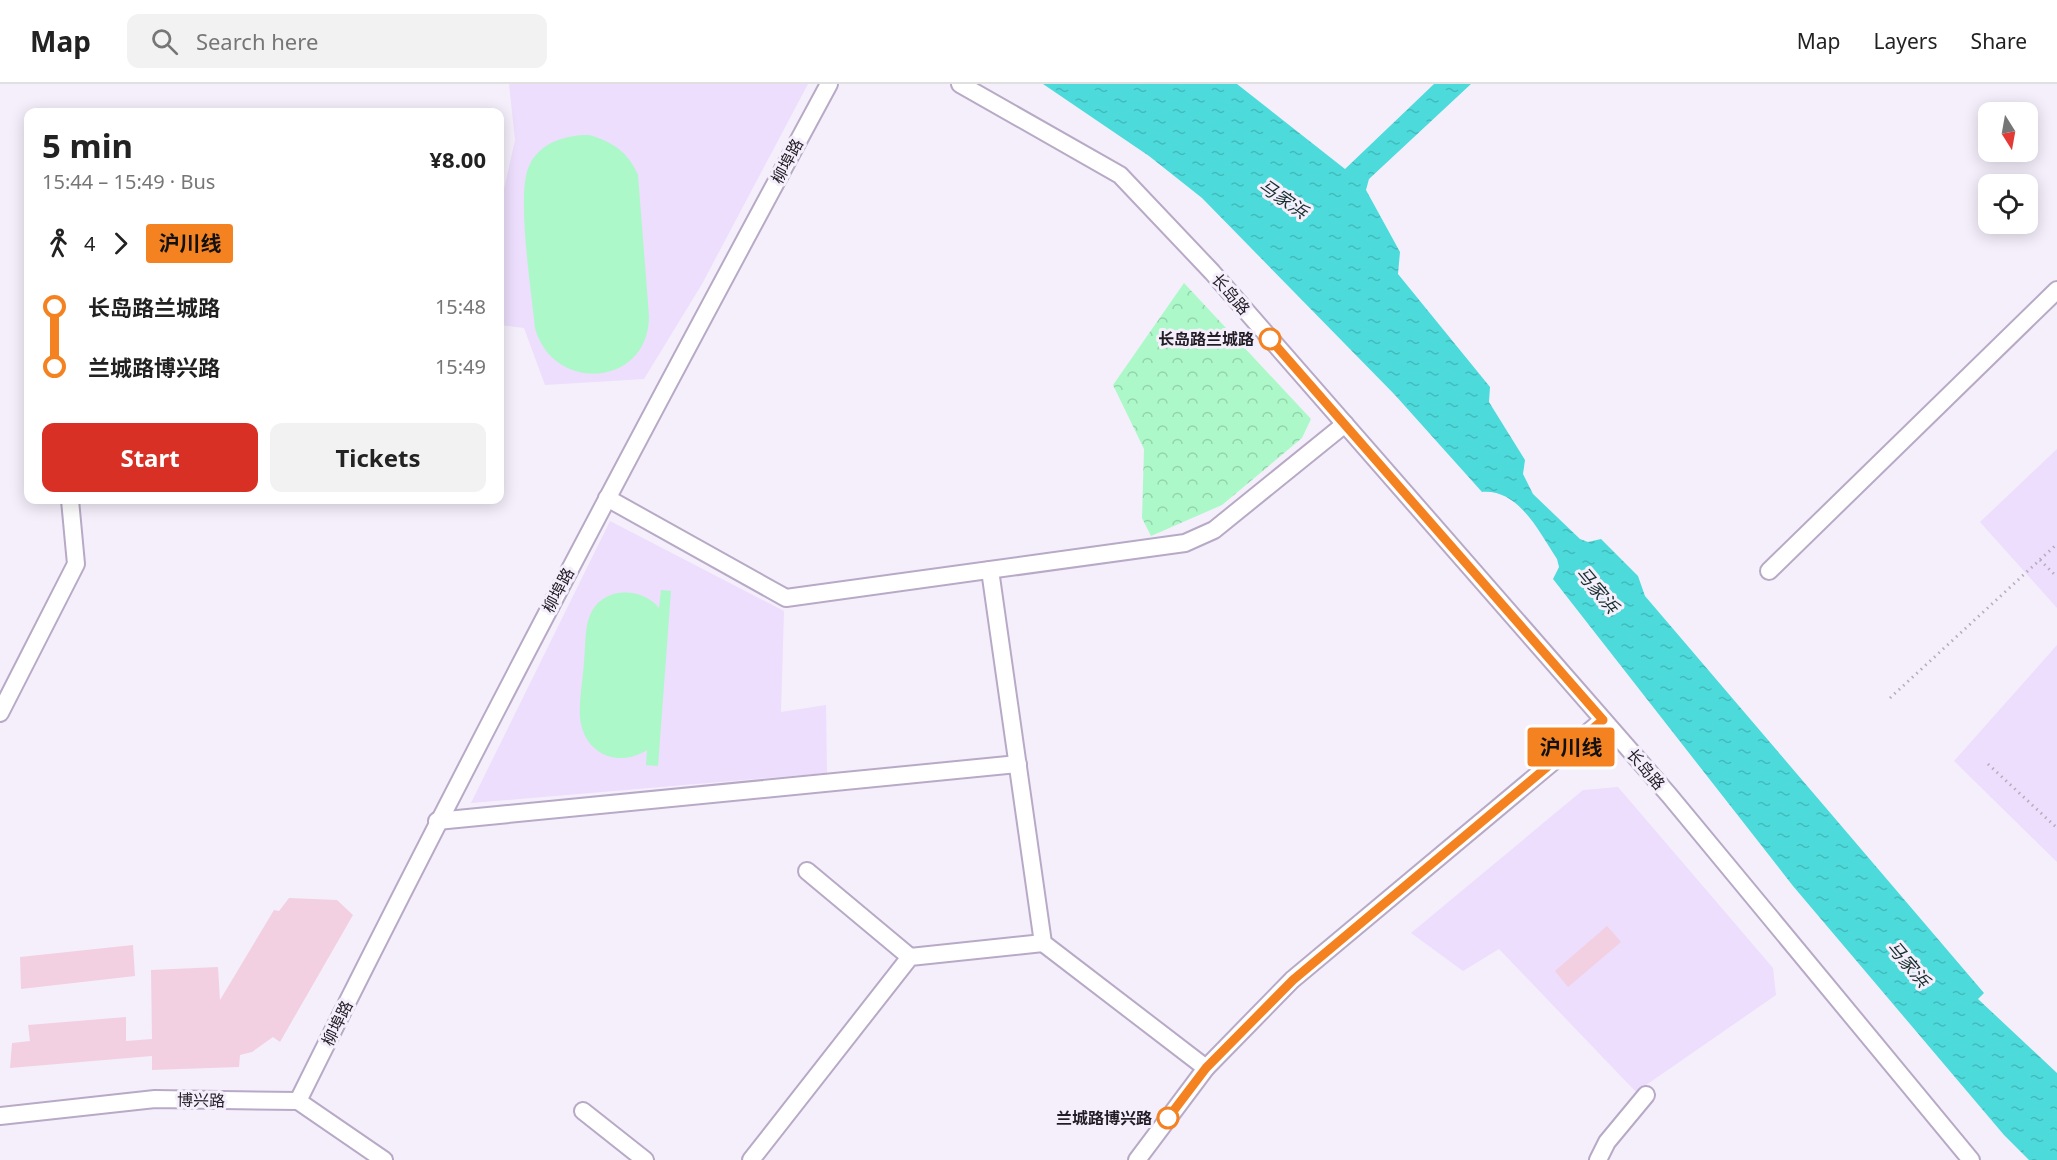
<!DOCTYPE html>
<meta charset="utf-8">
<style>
body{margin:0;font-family:"Noto Sans","Noto Sans SC",sans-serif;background:#f2f2f2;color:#222;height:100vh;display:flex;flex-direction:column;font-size:22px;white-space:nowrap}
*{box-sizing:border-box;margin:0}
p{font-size:20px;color:#767676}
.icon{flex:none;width:33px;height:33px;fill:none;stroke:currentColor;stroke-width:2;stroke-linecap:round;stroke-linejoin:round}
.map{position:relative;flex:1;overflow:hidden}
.side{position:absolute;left:24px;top:24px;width:480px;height:396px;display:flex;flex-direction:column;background:#fff;border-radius:12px;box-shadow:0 3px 15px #0003}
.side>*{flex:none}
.badge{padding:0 12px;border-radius:4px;font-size:21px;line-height:39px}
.needle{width:39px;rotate:169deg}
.buttons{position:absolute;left:1978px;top:18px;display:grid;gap:12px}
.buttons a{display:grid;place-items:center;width:60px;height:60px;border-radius:12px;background:#fff;box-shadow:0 3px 15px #0003;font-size:30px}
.map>.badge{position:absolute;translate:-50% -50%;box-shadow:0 0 0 3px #fff}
.legs{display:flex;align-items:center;gap:9px;height:66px;padding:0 18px;font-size:20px}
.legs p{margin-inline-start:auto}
.summary{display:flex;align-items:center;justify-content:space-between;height:102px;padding:0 18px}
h1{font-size:33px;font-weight:700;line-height:45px}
.button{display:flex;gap:12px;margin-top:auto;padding:12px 18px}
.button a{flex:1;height:69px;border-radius:12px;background:#d93025;color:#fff;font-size:24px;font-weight:700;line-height:69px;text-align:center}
.button a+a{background:#f2f2f2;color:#222}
ul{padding:0 18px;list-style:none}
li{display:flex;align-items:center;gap:21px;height:60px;font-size:22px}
li i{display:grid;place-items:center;width:9px;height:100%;margin:0 8px;background:currentColor}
li i::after{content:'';width:15px;height:15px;margin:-8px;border:4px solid;border-radius:50%;background:#fff}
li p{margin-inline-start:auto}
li:first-child i{background:linear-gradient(#0000 50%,currentColor 0)}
li:last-child i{background:linear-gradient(currentColor 50%,#0000 0)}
header{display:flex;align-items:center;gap:36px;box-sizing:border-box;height:84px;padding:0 30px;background:#fff;border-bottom:2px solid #e0e0e0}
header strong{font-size:28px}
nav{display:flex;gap:33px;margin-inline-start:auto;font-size:21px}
.search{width:420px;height:54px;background:#f2f2f2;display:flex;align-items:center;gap:15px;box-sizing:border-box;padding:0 21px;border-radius:12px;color:#767676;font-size:22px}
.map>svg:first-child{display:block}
.built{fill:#ecdefc}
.grass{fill:#acf8c9}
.park{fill:url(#park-crowns)}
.water{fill:url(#water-ripples)}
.building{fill:#f2d0e1}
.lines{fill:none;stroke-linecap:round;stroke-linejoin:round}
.minor-casing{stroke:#b8aac6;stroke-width:20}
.path{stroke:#b4aeba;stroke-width:3;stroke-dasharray:1.5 4.5;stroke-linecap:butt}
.minor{stroke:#fff;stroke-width:16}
.line-1-casing{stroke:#fff;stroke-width:14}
.line-1{stroke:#f58220;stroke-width:9}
.stop-1-dot{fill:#fff;stroke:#f58220;stroke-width:3}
.labels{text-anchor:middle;stroke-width:6;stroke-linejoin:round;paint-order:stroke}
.street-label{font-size:16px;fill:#211c26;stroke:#f5effb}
.stop-label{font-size:16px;font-weight:bold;fill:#211c26;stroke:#f5effb;text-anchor:end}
.water-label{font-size:18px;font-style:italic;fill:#162e2e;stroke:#f5effb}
</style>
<header>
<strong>Map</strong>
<div class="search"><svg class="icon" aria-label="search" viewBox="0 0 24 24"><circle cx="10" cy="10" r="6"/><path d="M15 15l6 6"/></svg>Search here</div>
<nav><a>Map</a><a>Layers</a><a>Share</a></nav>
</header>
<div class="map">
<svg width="2057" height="1076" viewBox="0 0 2057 1076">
<defs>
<pattern id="park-crowns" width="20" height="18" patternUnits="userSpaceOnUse" patternTransform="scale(1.5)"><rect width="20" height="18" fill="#acf8c9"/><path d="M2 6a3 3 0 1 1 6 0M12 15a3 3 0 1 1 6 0" fill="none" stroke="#94d4ac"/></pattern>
<pattern id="water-ripples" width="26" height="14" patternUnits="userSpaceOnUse" patternTransform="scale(1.5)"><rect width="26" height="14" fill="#4ddadb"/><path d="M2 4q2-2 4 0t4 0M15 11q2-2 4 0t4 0" fill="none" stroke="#43babc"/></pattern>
</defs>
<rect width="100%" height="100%" fill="#f5effb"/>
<!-- built -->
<g class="built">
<path d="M509,0H808L702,200L644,295L545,301L524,244L500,241V123L515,56Z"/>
<path d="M2057,365V524L1980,438Z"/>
<path d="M610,437L784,527L781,628L826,621L827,689L471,719Z"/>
<path d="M2057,561V778L1954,677Z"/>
<path d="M1618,703L1773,884L1776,911L1636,1008L1499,865L1463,887L1411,849L1583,706Z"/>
</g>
<!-- grass -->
<g class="grass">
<path d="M589,51C613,58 628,68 638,91L649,232C649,303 553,310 535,244C532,210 515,106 530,80C541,58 566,51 589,51Z"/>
<path d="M661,506L671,507L658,682L646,681L647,666C617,685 583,669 580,633C579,615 583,595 584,577C586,561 584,541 592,527C606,502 643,504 659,524Z"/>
</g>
<!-- park -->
<path class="park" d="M1184,199L1311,335L1302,354L1222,421L1151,452L1142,434L1144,365L1113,301Z"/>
<!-- water -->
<path class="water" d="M1043,0H1237L1345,85L1434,0H1471L1369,95L1366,106L1400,168L1398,190L1490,303L1489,318L1525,376L1523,390L1533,410L1580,455L1588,458L1601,455L1638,492L1645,512L1984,909L1978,915L2057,989V1076H2029L2004,1051L1793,802L1553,495L1559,483L1557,475C1539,448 1519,405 1482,408L1395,311L1202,114L1149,72Z"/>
<!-- building -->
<g class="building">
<path d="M289,814L337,816L353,831L280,958L273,953L252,968L240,971L239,983L152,986V972L10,984L12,959L30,957L28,941L126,933V957L152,955L151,886L218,883L220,916L274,826L279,827Z"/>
<path d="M1607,842L1621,858L1568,903L1555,887Z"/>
<path d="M133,861L135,892L21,905L20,873Z"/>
</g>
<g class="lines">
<defs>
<g id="minor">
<path d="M960,0L1120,91L1212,188L1669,711L1971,1076"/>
<path d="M607,414L786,514L1185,459L1214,446L1345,340"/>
<path d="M990,486L1043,859L1206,984"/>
<path d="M1769,487L2057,206"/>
<path d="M0,629L76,480L70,416"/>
<path d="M437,737L1018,680"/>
<path d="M807,787L910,873"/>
<path d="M298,1017C468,674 647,337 829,0"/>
<path d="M583,1027L645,1076"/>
<path d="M0,1032L155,1015L298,1017L384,1076"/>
<path d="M751,1076L910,873L1043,859"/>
<path d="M1137,1076L1206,984L1292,896L1603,636"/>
<path d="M1598,1076L1607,1058L1646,1011"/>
</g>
</defs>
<!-- minor casing -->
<use href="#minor" class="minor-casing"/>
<!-- path -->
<g class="path">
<path d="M2040,476L2057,493"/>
<path d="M1890,614L2057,460"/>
<path d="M1988,680L2057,744"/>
</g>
<!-- minor -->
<use href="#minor" class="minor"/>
</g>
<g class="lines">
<defs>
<path id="line-1" d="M1168,1034L1206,984L1293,896L1603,636L1270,255"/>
</defs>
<!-- line-1 casing -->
<use href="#line-1" class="line-1-casing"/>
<!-- line-1 -->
<use href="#line-1" class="line-1"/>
</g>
<!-- markers -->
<g class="stop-1-dot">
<circle cx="1270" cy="255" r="10"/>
<circle cx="1168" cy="1034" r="10"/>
</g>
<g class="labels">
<!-- street labels -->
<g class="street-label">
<text transform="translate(787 77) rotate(-62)" y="6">柳埠路</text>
<text transform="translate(1231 210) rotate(49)" y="6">长岛路</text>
<text transform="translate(558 506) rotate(-62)" y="6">柳埠路</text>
<text transform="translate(1646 685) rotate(49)" y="6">长岛路</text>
<text transform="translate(337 939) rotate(-64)" y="6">柳埠路</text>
<text transform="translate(201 1016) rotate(1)" y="6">博兴路</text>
</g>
<!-- stop labels -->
<g class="stop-label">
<text x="1254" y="261">长岛路兰城路</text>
<text x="1152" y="1040">兰城路博兴路</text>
</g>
<!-- water labels -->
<g class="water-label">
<text transform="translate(1283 115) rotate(35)" y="6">马家浜</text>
<text transform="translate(1597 506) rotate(50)" y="6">马家浜</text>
<text transform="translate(1908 880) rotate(50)" y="6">马家浜</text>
</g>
</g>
</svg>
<div class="buttons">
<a><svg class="needle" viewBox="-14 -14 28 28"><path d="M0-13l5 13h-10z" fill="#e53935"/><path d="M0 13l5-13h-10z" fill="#767676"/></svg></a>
<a><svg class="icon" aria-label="locate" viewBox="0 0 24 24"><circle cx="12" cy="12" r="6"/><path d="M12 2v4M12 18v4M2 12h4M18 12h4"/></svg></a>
</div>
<b class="badge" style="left:1571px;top:663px;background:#f58220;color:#111">沪川线</b>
<section class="side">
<div class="summary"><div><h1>5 min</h1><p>15:44 – 15:49 · Bus</p></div><b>¥8.00</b></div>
<div class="legs"><svg class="icon" aria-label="walk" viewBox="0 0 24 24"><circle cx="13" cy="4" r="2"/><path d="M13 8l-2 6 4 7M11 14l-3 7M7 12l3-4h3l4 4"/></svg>4<svg class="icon" aria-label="forward" viewBox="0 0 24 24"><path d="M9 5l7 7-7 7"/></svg><b class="badge" style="background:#f58220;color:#111">沪川线</b></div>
<ul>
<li><i style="color:#f58220"></i><b>长岛路兰城路</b><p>15:48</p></li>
<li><i style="color:#f58220"></i><b>兰城路博兴路</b><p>15:49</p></li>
</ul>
<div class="button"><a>Start</a><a>Tickets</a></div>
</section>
</div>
